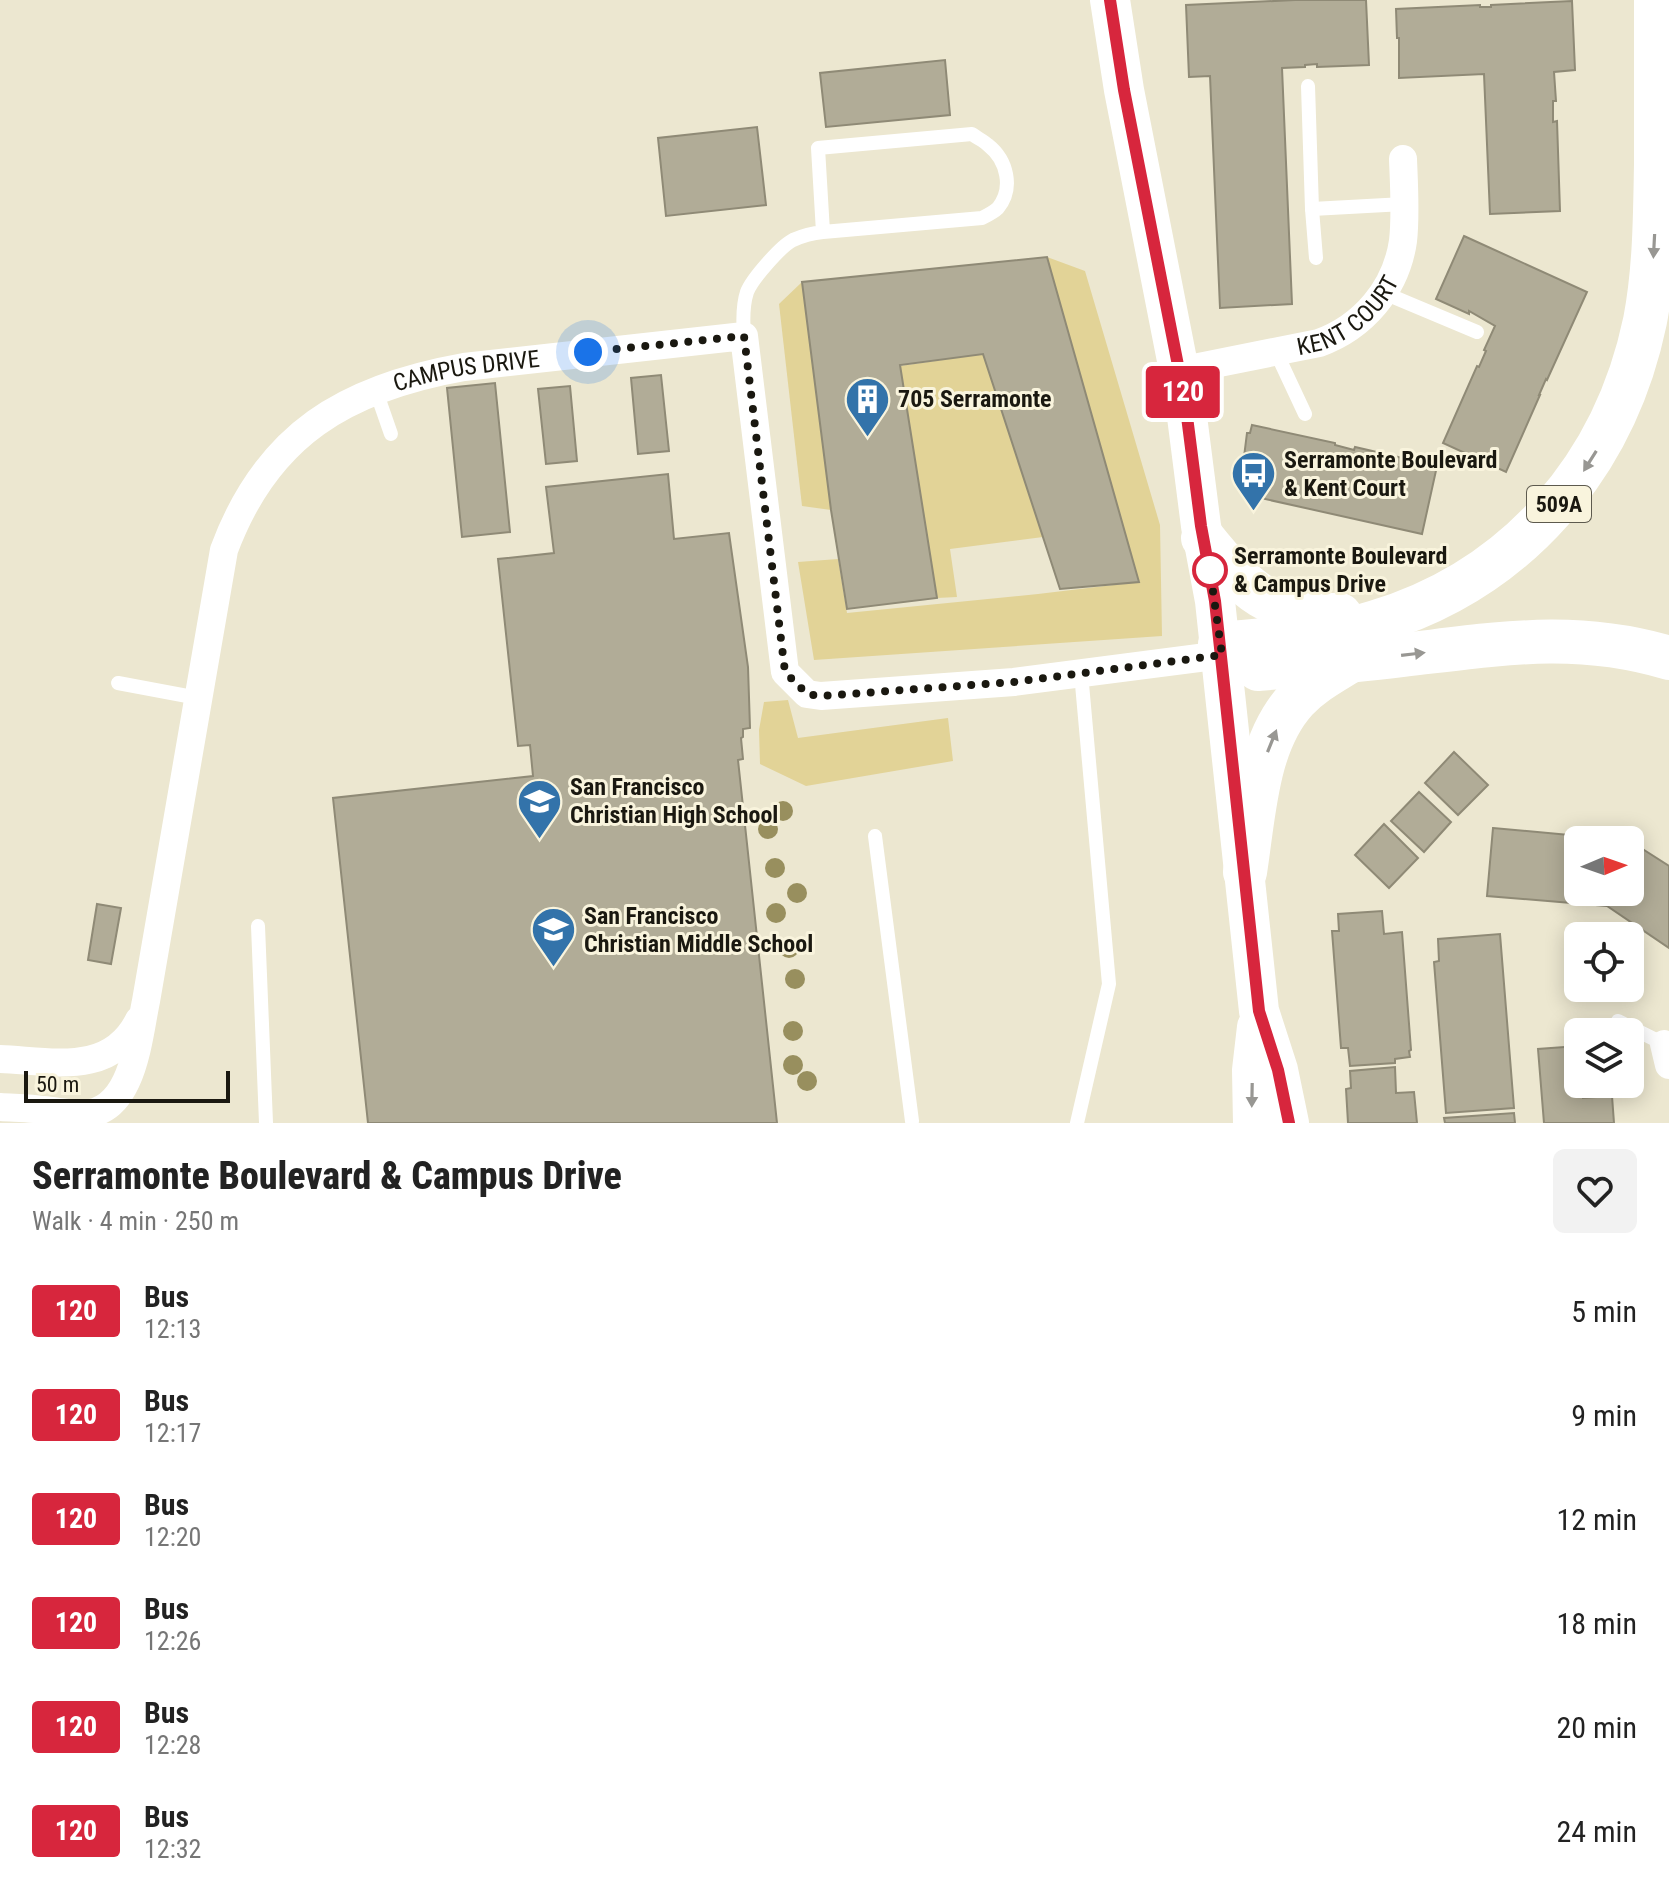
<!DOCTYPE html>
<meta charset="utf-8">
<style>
body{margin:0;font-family:"Roboto Condensed",sans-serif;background:#f2f2f2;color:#222;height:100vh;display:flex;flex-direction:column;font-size:30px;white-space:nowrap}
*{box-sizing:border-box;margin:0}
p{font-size:26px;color:#767676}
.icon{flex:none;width:44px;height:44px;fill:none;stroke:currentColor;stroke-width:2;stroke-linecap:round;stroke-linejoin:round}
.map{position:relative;height:1123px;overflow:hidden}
.side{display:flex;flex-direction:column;background:#fff;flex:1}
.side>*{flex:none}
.badge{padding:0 16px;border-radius:6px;font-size:28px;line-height:52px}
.needle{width:52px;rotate:88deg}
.tools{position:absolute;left:1564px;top:826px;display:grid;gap:16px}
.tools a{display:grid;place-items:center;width:80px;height:80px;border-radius:12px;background:#fff;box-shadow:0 4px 20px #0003;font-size:40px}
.scale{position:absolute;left:24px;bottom:20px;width:206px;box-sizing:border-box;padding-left:8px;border:4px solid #1a1810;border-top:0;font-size:22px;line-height:28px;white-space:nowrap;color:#1a1810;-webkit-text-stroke:6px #f9f4dd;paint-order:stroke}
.you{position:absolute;width:40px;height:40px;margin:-20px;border:6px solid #fff;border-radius:50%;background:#1a73e8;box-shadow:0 0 0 12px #1a73e833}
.map>.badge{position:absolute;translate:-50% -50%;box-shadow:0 0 0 4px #fff}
.round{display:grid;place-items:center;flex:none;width:84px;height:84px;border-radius:12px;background:#f2f2f2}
.head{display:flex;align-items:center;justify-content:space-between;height:136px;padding:0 32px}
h1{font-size:38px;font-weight:800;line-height:60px}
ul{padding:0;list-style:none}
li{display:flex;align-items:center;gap:24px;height:104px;padding:0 32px}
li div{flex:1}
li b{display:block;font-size:30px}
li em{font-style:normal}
li .badge{min-width:88px;font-weight:700;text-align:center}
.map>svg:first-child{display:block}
.green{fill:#e2d397}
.building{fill:#b1ac97;stroke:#8f8a76;stroke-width:2}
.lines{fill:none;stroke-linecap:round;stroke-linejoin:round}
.lane{stroke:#fff;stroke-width:14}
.street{stroke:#fff;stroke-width:28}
.secondary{stroke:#fff;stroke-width:40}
.highway{stroke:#fff;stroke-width:44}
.tree{fill:#988f5e}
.oneway{fill:#989793}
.line-casing{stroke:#fff;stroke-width:18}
.line{stroke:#d7263d;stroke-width:12}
.walk{stroke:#1a1810;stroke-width:8;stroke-dasharray:0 14.4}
.stop-dot{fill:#fff;stroke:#d7263d;stroke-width:4}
.labels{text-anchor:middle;stroke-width:6;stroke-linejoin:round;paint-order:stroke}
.shield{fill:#f9f4dd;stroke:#5d5a4e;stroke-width:2}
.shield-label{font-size:22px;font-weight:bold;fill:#1a1810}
.street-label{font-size:24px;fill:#1a1810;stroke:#f9f4dd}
.poi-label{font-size:24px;font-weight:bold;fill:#1a1810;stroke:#f9f4dd;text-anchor:start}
.stop-label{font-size:24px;font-weight:bold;fill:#1a1810;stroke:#f9f4dd;text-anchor:start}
</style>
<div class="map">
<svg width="1669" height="1123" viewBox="0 0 1669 1123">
<rect width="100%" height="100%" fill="#ece7d0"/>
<!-- green -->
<g class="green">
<path d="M1047,257L1085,271L1160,525L1162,636L814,660L798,562L838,559L847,613L1038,594L1138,582Z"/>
<path d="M802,282L831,510L802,506L779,304Z"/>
<path d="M983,354L1043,537L950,549L957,597L937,598L900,366Z"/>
<path d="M788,700L798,738L948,718L953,761L806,786L760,764L759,730L764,702Z"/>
</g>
<!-- building -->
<g class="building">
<path d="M1295,0H1366L1369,65L1317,67V64L1305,65V67L1282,68L1292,304L1220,308L1210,76L1189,77L1186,5Z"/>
<path d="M1572,1L1575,70L1554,72L1556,101H1553V122L1557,121L1560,211L1490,214L1484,74L1399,78V38H1397L1396,9L1480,5V7H1491V5Z"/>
<path d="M945,60L950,115L826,127L820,73Z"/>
<path d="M757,127L766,205L666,216L658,138Z"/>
<path d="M1464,236L1587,292L1547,380L1546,379L1539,395H1540L1506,472L1443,443L1477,366L1479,367L1486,351L1484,350L1495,326L1469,311V314L1436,299Z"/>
<path d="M1047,257L1139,582L1060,589L983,354L900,365L937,598L847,609L831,510L802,282Z"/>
<path d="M661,375L669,451L638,454L631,378Z"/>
<path d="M495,383L510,532L462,537L447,388Z"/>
<path d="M570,386L577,461L546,464L538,389Z"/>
<path d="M1252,425L1335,443V445L1354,450L1355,447L1437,466L1422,534L1247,495L1253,472L1251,466L1244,465V457L1247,433H1250Z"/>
<path d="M668,474L674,539L729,533L748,667L750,728L743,729V737L741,738L743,759L738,760L777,1123H368L333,798L533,776L530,745L518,746L498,559L554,553L546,487Z"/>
<path d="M1454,752L1488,785L1458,815L1425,783Z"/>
<path d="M1419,792L1451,822L1424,852L1391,821Z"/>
<path d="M1384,824L1418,858L1389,888L1355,855Z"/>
<path d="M1493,828L1623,840H1578V892H1630V841L1669,866V948L1607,906L1487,896Z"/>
<path d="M97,904L121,908L111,964L88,960Z"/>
<path d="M1382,911L1384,934L1402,932L1411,1050L1409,1051L1410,1057L1395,1059V1063L1350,1066L1348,1048H1341L1332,931H1339L1338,914Z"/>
<path d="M1500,934L1514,1108L1446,1113L1434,962L1439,961L1438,939Z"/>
<path d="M1578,1046V1084H1582L1583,1098L1612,1096L1614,1123H1544L1538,1049Z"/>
<path d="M1395,1067L1396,1093L1414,1092L1417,1123H1348L1346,1089L1351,1088L1350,1071Z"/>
<path d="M1514,1113L1515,1123H1445L1444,1118Z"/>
</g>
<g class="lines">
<!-- lane -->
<g class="lane">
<path d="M1308,86L1312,209L1316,258"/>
<path d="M1312,209L1404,204"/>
<path d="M1384,293L1477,332"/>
<path d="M744,336C743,323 743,304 747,292C752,279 781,246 793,240C802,236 813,233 823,232L982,218C988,215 994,212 998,208C1014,188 1007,160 988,145C984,141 977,138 972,134L818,148L823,232"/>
<path d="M1276,352L1305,414"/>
<path d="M376,391L391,434"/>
<path d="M118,683L198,698"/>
<path d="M875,836L912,1121"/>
<path d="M258,926L266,1123"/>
<path d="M1618,1021L1664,1044L1667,1041"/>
<path d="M1077,1123L1109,984L1081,673"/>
</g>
<!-- street -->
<g class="street">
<path id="s1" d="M1179,371L1319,343C1363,327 1396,289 1403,241C1406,215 1404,186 1403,159"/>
<path d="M1664,1044L1669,1065"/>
<path d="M0,1059C51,1061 111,1077 139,1020"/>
<path id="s2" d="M0,1107C14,1108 29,1108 43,1110C56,1111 68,1114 81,1114C133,1115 138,1039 146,1001L224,550C267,434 346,388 464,367L744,336L785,672L807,694L821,696L1014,682L1222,655"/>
</g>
<!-- secondary -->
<g class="secondary">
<path d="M1110,0L1124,90L1185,401L1201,526L1215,601L1259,1011L1278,1070L1289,1123"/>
<path d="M1253,1123L1252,1070L1257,1027"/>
</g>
<!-- highway -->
<g class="highway">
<path d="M1203,538C1244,589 1272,616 1340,615"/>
<path d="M1220,644C1269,639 1330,637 1376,622C1518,579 1615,465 1645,321C1655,269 1655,216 1656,164C1656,109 1656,55 1656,0"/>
<path d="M1258,669C1306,665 1355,661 1403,655C1498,644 1575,630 1669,658"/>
<path d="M1245,872C1254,815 1256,744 1296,700C1311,684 1329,674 1347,663"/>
</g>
</g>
<!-- trees -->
<g class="tree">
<circle cx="783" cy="811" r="10"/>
<circle cx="768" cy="829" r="10"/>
<circle cx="775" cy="868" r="10"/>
<circle cx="797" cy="893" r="10"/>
<circle cx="776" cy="913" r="10"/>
<circle cx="789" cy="948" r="10"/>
<circle cx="795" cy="979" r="10"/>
<circle cx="793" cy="1031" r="10"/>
<circle cx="793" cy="1065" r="10"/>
<circle cx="807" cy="1081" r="10"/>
</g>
<!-- one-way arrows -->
<defs><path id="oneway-solid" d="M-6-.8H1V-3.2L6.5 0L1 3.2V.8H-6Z" transform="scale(2)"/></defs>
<g class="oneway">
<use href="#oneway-solid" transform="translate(1654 246) rotate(93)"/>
<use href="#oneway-solid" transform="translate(1590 461) rotate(122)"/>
<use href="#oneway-solid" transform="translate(1413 654) rotate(-7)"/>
<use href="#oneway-solid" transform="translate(1272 741) rotate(-68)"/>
<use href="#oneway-solid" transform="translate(1252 1095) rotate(91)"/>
</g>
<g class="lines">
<defs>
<path id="line" d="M1110,0L1124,90L1185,401L1201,526L1215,601L1259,1011L1278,1070L1289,1123"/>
</defs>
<!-- line casing -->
<use href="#line" class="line-casing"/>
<!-- line -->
<use href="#line" class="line"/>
<!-- walk -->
<path class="walk" d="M588,352L744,336L785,672L807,694L821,696L1014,682L1222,655L1210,570"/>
</g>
<!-- icons -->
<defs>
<symbol id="building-pin" viewBox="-11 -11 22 30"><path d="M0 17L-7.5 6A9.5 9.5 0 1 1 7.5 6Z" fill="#3373aa" stroke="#f9f4dd"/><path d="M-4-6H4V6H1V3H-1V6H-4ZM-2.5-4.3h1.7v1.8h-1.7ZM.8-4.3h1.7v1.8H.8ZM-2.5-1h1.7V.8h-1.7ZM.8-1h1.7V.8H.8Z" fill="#fff"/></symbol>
<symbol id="bus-pin" viewBox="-11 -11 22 30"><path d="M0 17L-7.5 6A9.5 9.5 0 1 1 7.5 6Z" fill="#3373aa" stroke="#f9f4dd"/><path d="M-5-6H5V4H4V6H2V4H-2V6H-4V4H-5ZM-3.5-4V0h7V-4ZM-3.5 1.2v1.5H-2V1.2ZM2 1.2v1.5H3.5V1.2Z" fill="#fff"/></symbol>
<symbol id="school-pin" viewBox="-11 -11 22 30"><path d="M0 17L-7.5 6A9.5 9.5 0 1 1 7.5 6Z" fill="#3373aa" stroke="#f9f4dd"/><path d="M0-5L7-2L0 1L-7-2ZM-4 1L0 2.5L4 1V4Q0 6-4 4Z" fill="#fff"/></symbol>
</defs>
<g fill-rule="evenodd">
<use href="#building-pin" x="842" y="374" width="51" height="69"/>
<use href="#bus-pin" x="1228" y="448" width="51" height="69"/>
<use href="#school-pin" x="514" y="776" width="51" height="69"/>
<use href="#school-pin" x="528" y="904" width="51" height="69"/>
</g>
<!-- markers -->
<circle class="stop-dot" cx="1210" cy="570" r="16"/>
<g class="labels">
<!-- shield labels -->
<rect class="shield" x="1527" y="486" width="64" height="36" rx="6"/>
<g class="shield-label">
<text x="1559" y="512">509A</text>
</g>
<!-- street labels -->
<g class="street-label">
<text dy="8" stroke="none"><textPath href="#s1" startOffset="182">KENT COURT</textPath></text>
<text dy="8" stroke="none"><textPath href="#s2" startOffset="1002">CAMPUS DRIVE</textPath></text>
</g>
<!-- poi labels -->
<g class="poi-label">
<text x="898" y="407">705 Serramonte</text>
<text x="1284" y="468">Serramonte Boulevard<tspan x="1284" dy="28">&amp; Kent Court</tspan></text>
<text x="570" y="795">San Francisco<tspan x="570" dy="28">Christian High School</tspan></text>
<text x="584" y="924">San Francisco<tspan x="584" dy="28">Christian Middle School</tspan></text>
</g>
<!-- stop labels -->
<g class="stop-label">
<text x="1234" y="564">Serramonte Boulevard<tspan x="1234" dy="28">&amp; Campus Drive</tspan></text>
</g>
</g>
</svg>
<div class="tools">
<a><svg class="needle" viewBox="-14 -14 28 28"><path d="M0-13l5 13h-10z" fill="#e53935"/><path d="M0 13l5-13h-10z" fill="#767676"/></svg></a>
<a><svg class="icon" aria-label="locate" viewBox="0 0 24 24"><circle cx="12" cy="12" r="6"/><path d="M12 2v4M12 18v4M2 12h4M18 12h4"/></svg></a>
<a><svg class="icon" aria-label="layers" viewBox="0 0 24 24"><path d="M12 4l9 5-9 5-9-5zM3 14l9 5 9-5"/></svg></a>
</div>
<div class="scale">50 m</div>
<div class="you" style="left:588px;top:352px"></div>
<b class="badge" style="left:1183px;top:392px;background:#d7263d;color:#fff">120</b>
</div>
<section class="side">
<div class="head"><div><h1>Serramonte Boulevard &amp; Campus Drive</h1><p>Walk · 4 min · 250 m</p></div><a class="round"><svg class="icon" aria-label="heart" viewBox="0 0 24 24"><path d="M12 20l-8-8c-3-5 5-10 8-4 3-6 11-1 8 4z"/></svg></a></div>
<ul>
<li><span class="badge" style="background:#d7263d;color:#fff">120</span><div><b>Bus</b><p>12:13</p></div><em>5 min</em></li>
<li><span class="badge" style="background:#d7263d;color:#fff">120</span><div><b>Bus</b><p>12:17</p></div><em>9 min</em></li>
<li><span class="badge" style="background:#d7263d;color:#fff">120</span><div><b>Bus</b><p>12:20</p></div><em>12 min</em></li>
<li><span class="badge" style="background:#d7263d;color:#fff">120</span><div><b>Bus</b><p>12:26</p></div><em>18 min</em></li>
<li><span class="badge" style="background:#d7263d;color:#fff">120</span><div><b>Bus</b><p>12:28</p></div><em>20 min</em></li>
<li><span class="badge" style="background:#d7263d;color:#fff">120</span><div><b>Bus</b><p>12:32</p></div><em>24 min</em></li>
</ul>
</section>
